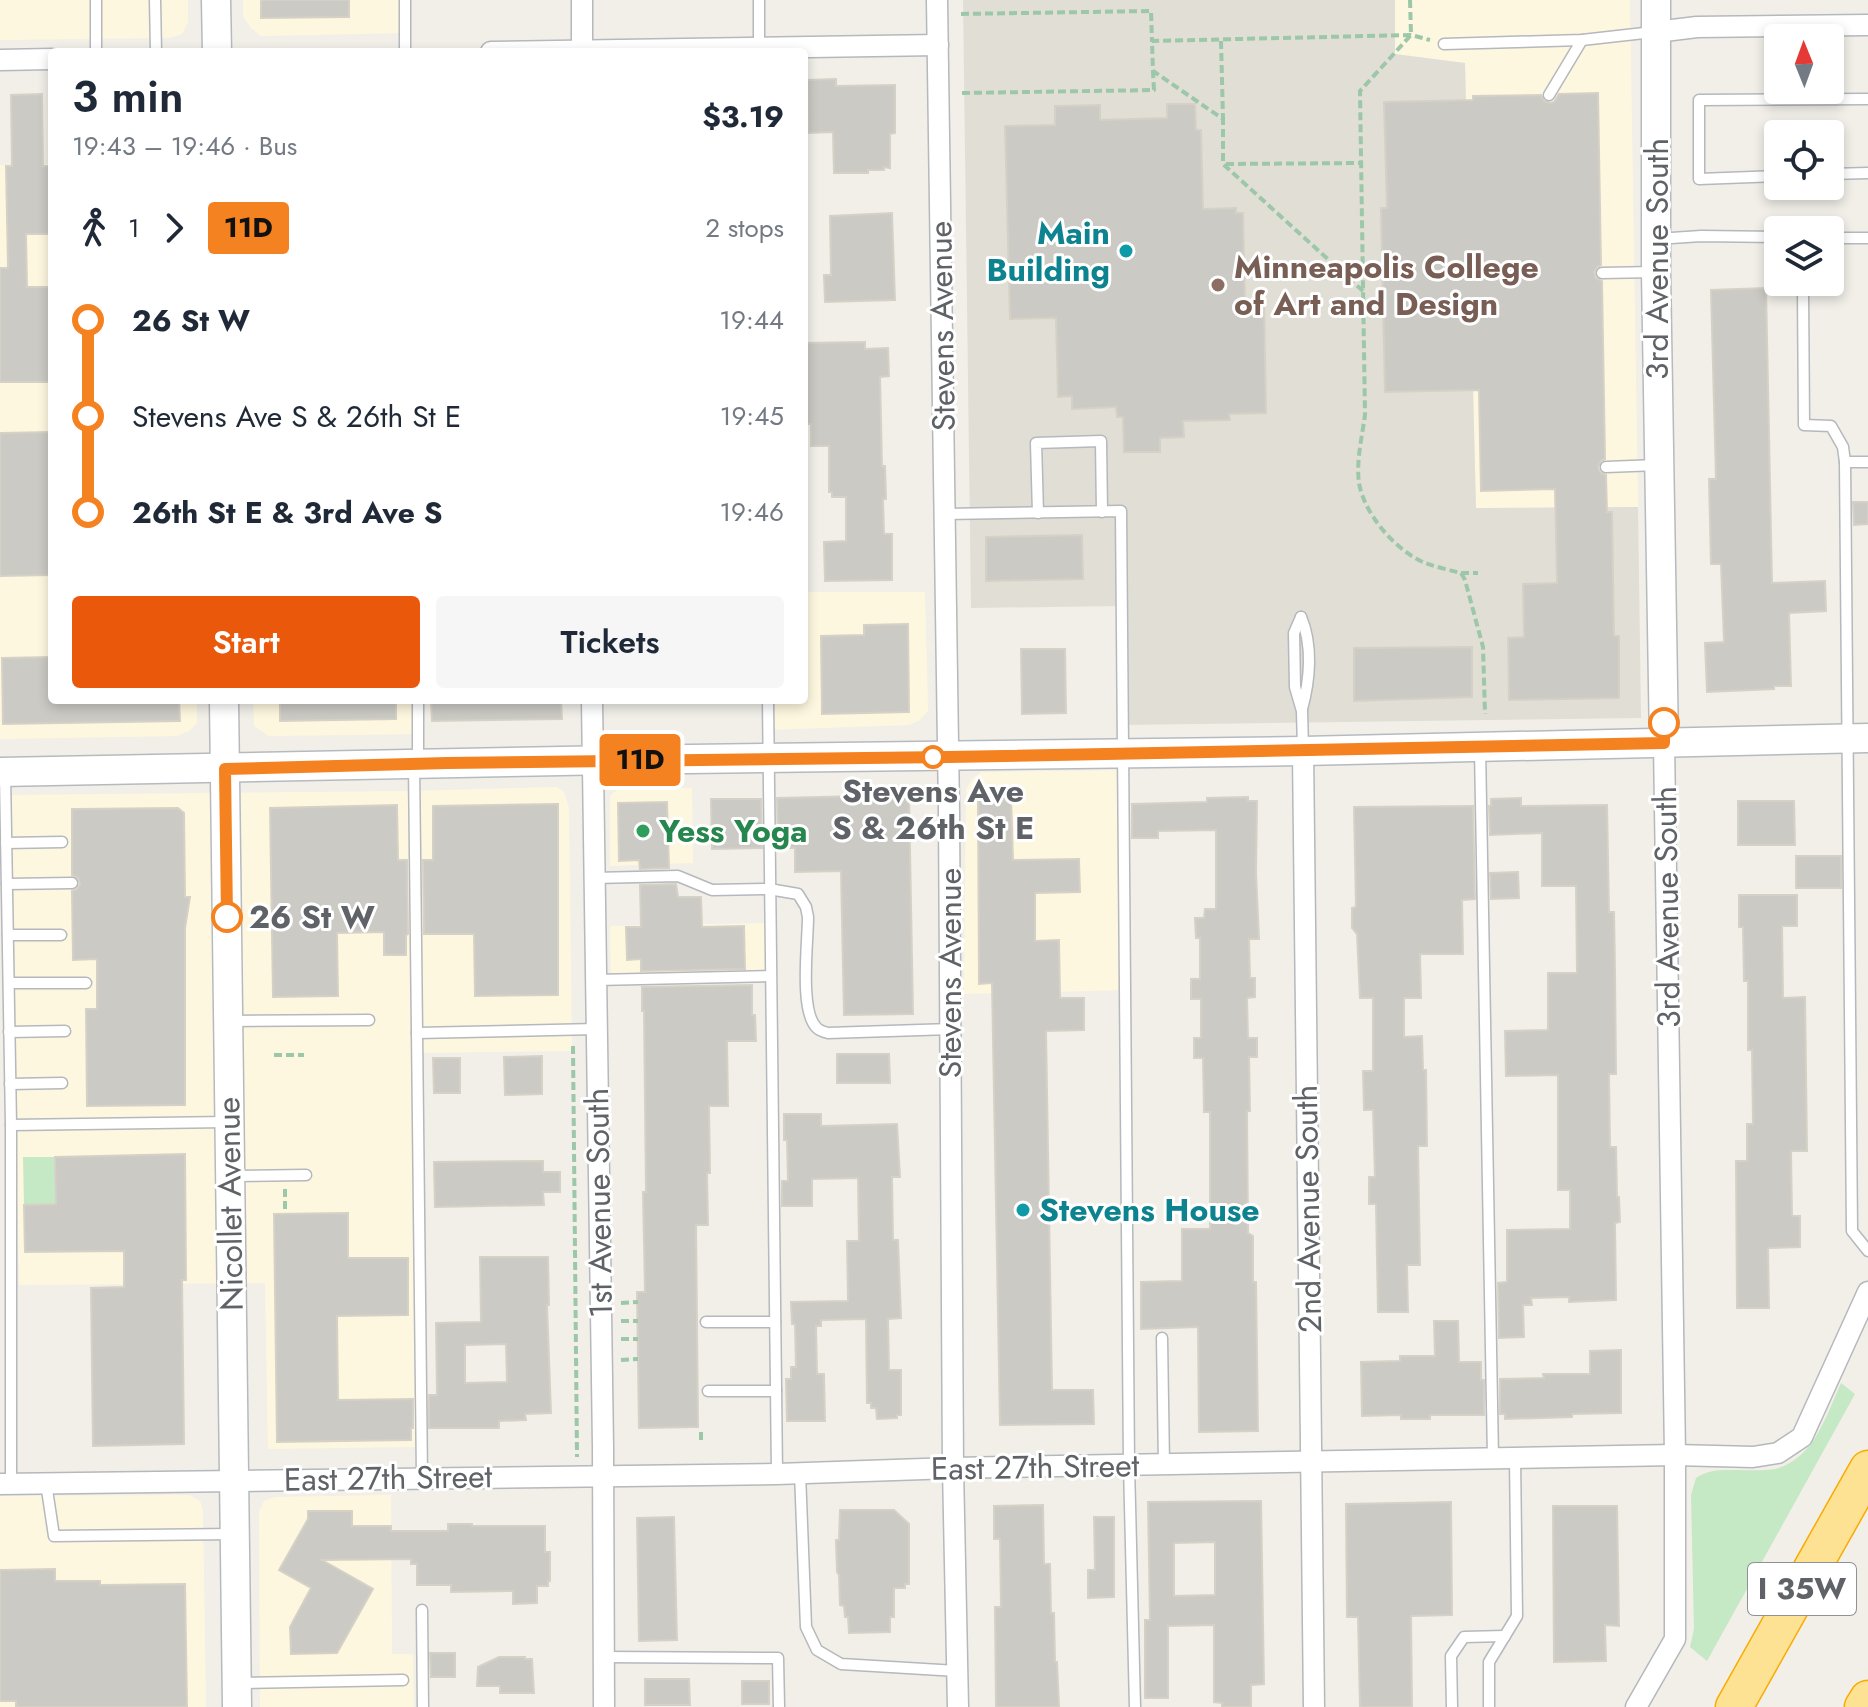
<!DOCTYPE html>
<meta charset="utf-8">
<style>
body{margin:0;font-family:Jost,sans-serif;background:#f6f6f7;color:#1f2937;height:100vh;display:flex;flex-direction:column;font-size:30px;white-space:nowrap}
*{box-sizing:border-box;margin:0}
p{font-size:26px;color:#747a83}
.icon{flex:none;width:44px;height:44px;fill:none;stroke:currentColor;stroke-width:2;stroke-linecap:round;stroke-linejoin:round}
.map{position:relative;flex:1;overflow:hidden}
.drawer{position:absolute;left:48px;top:48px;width:760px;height:656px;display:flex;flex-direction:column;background:#fff;border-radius:8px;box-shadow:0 4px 12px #0003}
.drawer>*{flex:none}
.badge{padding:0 16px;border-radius:6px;font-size:28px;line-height:52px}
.needle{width:52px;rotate:359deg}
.buttons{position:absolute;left:1764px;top:24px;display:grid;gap:16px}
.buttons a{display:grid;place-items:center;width:80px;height:80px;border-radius:8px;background:#fff;box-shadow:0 4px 12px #0003;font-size:40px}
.map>.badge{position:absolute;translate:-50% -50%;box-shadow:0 0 0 4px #fff}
.legs{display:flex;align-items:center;gap:12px;height:88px;padding:0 24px;font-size:26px}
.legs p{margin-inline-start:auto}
.headline{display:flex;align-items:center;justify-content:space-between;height:136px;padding:0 24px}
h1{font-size:44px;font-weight:600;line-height:60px}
.primary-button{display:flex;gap:16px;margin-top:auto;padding:16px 24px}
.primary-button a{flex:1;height:92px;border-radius:8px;background:#ea580c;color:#fff;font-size:32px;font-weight:600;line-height:92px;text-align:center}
.primary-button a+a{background:#f6f6f7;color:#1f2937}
ul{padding:0 24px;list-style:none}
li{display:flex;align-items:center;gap:28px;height:96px;font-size:30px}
li i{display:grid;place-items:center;width:12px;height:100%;margin:0 10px;background:currentColor}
li i::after{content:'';width:20px;height:20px;margin:-10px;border:6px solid;border-radius:50%;background:#fff}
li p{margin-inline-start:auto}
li:first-child i{background:linear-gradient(#0000 50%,currentColor 0)}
li:last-child i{background:linear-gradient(currentColor 50%,#0000 0)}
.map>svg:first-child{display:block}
.commercial{fill:#fef7e0}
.education{fill:#e1ded6}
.green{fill:#c5e8c5}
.building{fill:#cccac5;stroke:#d6d1c6;stroke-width:2;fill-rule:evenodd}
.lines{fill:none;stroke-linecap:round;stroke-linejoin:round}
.lane-casing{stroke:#b5b8bc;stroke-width:13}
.street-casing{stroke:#b5b8bc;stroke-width:23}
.secondary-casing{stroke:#b6babf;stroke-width:31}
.highway-casing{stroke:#f9ab00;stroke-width:39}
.path{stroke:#9cc7a9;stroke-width:4;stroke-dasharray:8 4;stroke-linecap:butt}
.lane{stroke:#fff;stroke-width:10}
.street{stroke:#fff;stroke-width:20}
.secondary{stroke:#fff;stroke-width:28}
.highway{stroke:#fde293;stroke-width:36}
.line-1-casing{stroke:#fff;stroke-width:18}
.line-1{stroke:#f58220;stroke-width:12}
.culture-dot{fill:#0f9aa8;stroke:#fff;stroke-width:3}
.education-dot{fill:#8d6e63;stroke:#fff;stroke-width:3}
.stop-1-dot{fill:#fff;stroke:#f58220;stroke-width:4}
.leisure-dot{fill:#2e9e5b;stroke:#fff;stroke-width:3}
.labels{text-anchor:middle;stroke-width:6;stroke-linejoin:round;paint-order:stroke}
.shield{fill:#fff;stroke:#8f9295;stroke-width:2}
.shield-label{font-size:30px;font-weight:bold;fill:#5f6368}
.culture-label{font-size:32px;font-weight:bold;fill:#0d838f;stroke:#fff;text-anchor:end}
.street-label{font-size:32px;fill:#5f6368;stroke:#fff}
.education-label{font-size:32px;font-weight:bold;fill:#785e54;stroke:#fff;text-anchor:start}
.stop-label{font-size:32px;font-weight:bold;fill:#5f6368;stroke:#fff}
.leisure-label{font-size:32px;font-weight:bold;fill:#27864d;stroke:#fff;text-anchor:start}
</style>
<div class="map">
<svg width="1868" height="1707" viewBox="0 0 1868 1707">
<rect width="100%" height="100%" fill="#f1efe8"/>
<!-- commercial -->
<g class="commercial">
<path d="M0,0H188V22L182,34L169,38L0,40Z"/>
<path d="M243,0H407L408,33L261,36L251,28L243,16Z"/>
<path d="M1395,0H1630L1638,507L1476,508L1465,63L1395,54Z"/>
<path d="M52,164V700H197V723L189,731L177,736L0,739V165Z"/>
<path d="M804,592H925L928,711L920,720L909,725L766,730V700H804Z"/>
<path d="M253,700H422V734L269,736L254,726Z"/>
<path d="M1125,770L1130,990L964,994L966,789L972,779L981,772Z"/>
<path d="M557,787L564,792L569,808L572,1051L414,1053L418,1447L268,1449L265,1283L19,1285L11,795L410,791Z"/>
<path d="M692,788L693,863L610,866V797L614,792L620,789Z"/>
<path d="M769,923L772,981L611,986L610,926Z"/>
<path d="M189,1495L200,1501L203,1510L206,1707H0V1496Z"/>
<path d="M391,1495L392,1654H413L414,1707H260L259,1511L264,1501L275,1497Z"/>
</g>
<!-- education -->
<path class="education" d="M963,0H1395V54L1465,63L1476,508L1638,507L1641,718L1122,725L1120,606L971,608Z"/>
<!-- green -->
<g class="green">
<path d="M23,1157H55L56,1204L24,1205Z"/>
<path d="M1841,1383L1855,1394L1707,1661L1690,1647L1694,1629L1691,1495L1696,1478C1709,1469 1722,1470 1737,1470C1749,1470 1763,1471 1775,1469C1814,1459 1826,1416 1841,1383Z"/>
</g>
<!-- building -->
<g class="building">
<path d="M261,0H349V17L261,18Z"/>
<path d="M836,79V86L895,85V133L890,134V168L884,167V170H868V173H834L833,132L808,133L807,80Z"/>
<path d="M1598,93L1601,265L1597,267L1594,272L1596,278L1602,281L1605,459L1601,461L1598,467L1600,472L1606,475L1607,512H1612L1614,636H1619V698L1509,700L1508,638L1524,637L1523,584L1557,583L1555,489L1481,491L1479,390L1385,392L1381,208H1387L1384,102L1473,100V96L1541,95L1544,101L1550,103L1554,102L1559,94Z"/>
<path d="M42,94L43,166H52V234H26L27,287H52V382H0V268H8L6,166H12L11,95Z"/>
<path d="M1167,104H1195L1196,130H1201L1203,209L1236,208V213H1243L1245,302L1264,301L1266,413L1229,414L1230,420L1183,421L1184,437L1160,438V452H1124L1123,417H1117L1116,407L1072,409V396L1058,397L1056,318L1010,319L1005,126L1055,125V106L1100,105V120L1167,118Z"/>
<path d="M892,213L895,300L825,302L824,275H831L830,216Z"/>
<path d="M1766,288L1772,583L1825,581L1826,611L1789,613L1791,686H1774V689L1707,692L1705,643L1724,642L1721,564H1711L1709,479H1716L1711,290Z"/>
<path d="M865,342V349L888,348L889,376L880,377L882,466H885L886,499H883L884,534H892V580L825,581L824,542L846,541V497H832V492H829V446H811V424H806L804,343Z"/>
<path d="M52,432V575L0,576V433Z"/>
<path d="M1853,502H1868V524L1854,525Z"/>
<path d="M1082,535L1083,579L986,581V537Z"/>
<path d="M908,624L909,712L822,714L821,636L864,635V625Z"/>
<path d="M1472,647V697L1354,701V648Z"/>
<path d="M1021,649H1065L1066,713L1022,714Z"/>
<path d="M52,657V700H179L180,721L3,724L2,658Z"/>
<path d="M280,700H396V719L280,721Z"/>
<path d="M431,700H561L562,719L432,721Z"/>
<path d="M909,795L913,1014L844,1015L841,871L795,872V848H778L777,798Z"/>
<path d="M978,797H1011L1013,860L1079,859L1080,892L1035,893V941L1059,940L1060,998H1084V1030L1046,1031L1052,1390H1093L1094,1424L1000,1425L992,983L979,984Z"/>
<path d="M1248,797V801H1257L1256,873L1259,939H1249L1250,978H1255V997L1247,998L1248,1038H1257V1057H1249L1250,1111H1247L1248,1233L1253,1236V1282H1256L1258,1431L1199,1432L1198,1327L1141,1329V1282L1182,1281V1229H1210V1112H1204L1203,1058H1194V1038H1201V999H1191V979H1200V938H1196L1195,918H1204L1205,909H1216V830L1158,831V838H1132V804L1207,802V798Z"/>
<path d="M1521,798V806L1607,805L1609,912H1614L1615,972L1616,1074H1609L1610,1147H1616L1617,1197H1619L1620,1222L1615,1223L1616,1300L1569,1302V1297L1531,1298L1532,1305H1523L1524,1337L1499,1338L1498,1283L1507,1282V1230L1570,1229V1190H1558V1075L1506,1076L1505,1031L1548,1030V973H1577L1576,886H1542V833L1490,835L1489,806H1491V799Z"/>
<path d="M711,799H761L762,848L712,849Z"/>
<path d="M1738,801H1794L1795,845H1738Z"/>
<path d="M667,802L669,868L640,869L639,860L619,861L618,803Z"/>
<path d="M558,804V995L475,996L474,934H424L423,860H433V806Z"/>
<path d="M397,805L398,860H407L408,934L406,935V955H384V932L337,933L338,996L273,997L270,808Z"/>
<path d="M1473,806L1475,899L1462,900L1463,954H1420L1421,998H1404V1037L1422,1036L1423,1070H1426L1427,1146H1418L1420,1265H1407L1408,1312H1378L1376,1204H1369V1177H1375L1373,1110H1364L1363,1071H1373V998H1360L1357,934L1352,928V908L1356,907L1354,807Z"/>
<path d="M178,808L184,813L185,897H190L185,928V1105L87,1106L86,1009H97V959L73,960L72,891L77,889L80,884L78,878L72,875V809Z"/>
<rect x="1796" y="856" width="45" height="32"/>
<path d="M1518,872L1519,898L1491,899L1490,873Z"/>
<path d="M676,884L678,897H701L702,927L744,926L745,969L641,971V959L627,960L626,927H641L640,885Z"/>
<path d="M1739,895H1797V926H1782L1783,998L1805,997L1807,1151H1791L1792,1216H1800V1247L1768,1248L1769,1308H1737L1736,1161H1747V1124H1753L1752,1050H1748V981H1744L1743,927H1739Z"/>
<path d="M752,985V1015H755L756,1041H727L728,1106H709L710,1173H707L708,1225H696L698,1427L639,1428L637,1292H645L643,1192H646L644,1011H642V987Z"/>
<path d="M837,1054H889L890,1083H837Z"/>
<path d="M542,1056V1094L505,1095L504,1057Z"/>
<path d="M433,1058H460V1093H434Z"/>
<path d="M784,1114H821V1126L897,1124L900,1177H892L893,1240H898L901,1318L888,1319L889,1370H901V1415H897V1418L877,1419L876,1408H871V1403H867L866,1319L821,1320V1326H816L817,1374H824L825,1421H787L786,1379H791V1367H796L795,1324H792L791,1302L848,1301L847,1241H859L858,1178L812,1179V1206H782V1181H788L787,1140H784Z"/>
<path d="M185,1154L186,1280H182L184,1444L93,1446L91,1288L124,1287V1251L25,1252L24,1205L56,1204L55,1157Z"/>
<path d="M543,1161V1172H560V1192H543L544,1205L435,1207L434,1162Z"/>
<path d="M348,1213V1258H408V1315L337,1316L338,1400L413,1399V1428H411V1440L277,1442L274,1214Z"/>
<path d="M480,1257H548L549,1305H547L551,1413L525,1414L526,1420L499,1421V1428H429V1395H437L436,1323L481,1322ZM506,1344L507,1382L465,1383V1345Z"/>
<path d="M1434,1321H1458L1459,1362H1481V1380H1484V1415H1430V1419H1401V1415L1362,1416L1361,1362L1400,1361V1356H1435Z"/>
<path d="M1621,1350V1413L1572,1414V1417L1505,1419V1414H1500V1379L1544,1378L1543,1374H1590V1351Z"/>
<path d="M1261,1501L1264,1684L1251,1685V1707H1222V1703L1214,1702V1625L1168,1626V1698H1145V1620H1150L1148,1502ZM1215,1542V1595L1174,1596V1543Z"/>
<path d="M1451,1502L1452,1615L1411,1616L1412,1707H1360L1358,1617H1347L1346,1504Z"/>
<path d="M1043,1505L1044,1564H1050L1051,1613H1054L1055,1662H1057L1059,1707H996L995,1607H1001L1000,1539H994V1506Z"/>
<path d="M1553,1506H1617L1619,1626L1605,1625L1606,1661L1554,1662Z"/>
<path d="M840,1510H894L909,1524V1584H905V1588H894V1617H890V1632L849,1633L848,1617H845L844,1606L840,1605L839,1575L837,1572L836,1540H839Z"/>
<path d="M308,1511H352V1526H391V1531H448V1524H472V1526H545V1552H550V1581H548V1586H537V1603L513,1604V1591L451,1592V1585H417V1564H411V1559L322,1560L373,1589L337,1653L291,1654L290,1627L311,1588L279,1570L308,1519Z"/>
<path d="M674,1517L677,1640L639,1641L637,1518Z"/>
<path d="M1094,1517H1114V1597L1088,1598V1570H1095Z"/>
<path d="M55,1569V1581H100V1585L185,1584L187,1707H16V1701H0V1570Z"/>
<path d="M430,1653H455V1677H431Z"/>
<path d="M499,1657H525V1659H532L534,1693H500V1686H477L478,1667Z"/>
<path d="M645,1679H689L690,1705H645Z"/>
<rect x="742" y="1681" width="27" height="23"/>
</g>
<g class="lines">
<defs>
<g id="lane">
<path d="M96,0V52"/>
<path d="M155,0L156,52"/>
<path d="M405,0V52"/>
<path d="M759,0V50"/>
<path d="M1834,26L1836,99"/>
<path d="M1444,44L1582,40L1653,32"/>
<path d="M1549,95L1582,40"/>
<path d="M1830,174L1868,173"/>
<path d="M1778,176L1699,179V100L1868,99"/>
<path d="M1830,238H1868"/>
<path d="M1657,239L1701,236L1778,237"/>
<path d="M1602,273L1654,272"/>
<path d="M1803,291L1804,425L1831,426L1843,447L1845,462H1868"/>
<path d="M1845,462L1852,1231L1868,1251"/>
<path d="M1606,467L1657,465"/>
<path d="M1038,513L1036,443L1101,441L1102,512"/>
<path d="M945,514L1121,511L1129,1465L1135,1707"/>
<path d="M1301,617L1294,633L1295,687L1302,711L1303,749"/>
<path d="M1301,617C1313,645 1310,680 1302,709"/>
<path d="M418,700V762"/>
<path d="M768,700L777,1474"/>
<path d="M1480,749L1493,1458"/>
<path d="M414,764L422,1478"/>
<path d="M5,774L11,1125V1484"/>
<path d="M6,843L62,842"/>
<path d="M595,878L678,876L712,890L769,889L798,894L806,907L808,917C808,942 799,1012 817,1028C820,1031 824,1032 828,1033L951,1029"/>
<path d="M7,884L72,883"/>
<path d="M8,935H61"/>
<path d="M596,980L770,976"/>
<path d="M9,983H86"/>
<path d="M230,1021L369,1020"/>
<path d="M9,1032L65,1031"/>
<path d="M417,1033L596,1029"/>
<path d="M10,1084L62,1083"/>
<path d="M11,1125L227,1122"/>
<path d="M232,1176L306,1175"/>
<path d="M706,1322H775"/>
<path d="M1162,1338L1164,1465"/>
<path d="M708,1391H776"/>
<path d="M800,1473L806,1627L817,1650L841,1664L957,1671"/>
<path d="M46,1483L54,1536L234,1534"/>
<path d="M422,1610L423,1707"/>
<path d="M604,1657L778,1658L779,1707"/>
<path d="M238,1683L403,1680"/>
<path d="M1452,1707L1451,1656L1464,1637L1505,1636"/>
<path d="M1489,1707V1662L1517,1616L1515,1458"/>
</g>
<g id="street">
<path d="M582,0V52"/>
<path d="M937,0L949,813L953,1468L958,1707"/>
<path d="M1656,32L1697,27L1868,25"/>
<path d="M491,52L938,45"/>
<path d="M0,60L52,59"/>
<path d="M592,700L603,1447L604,1707"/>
<path d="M1303,751L1314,1707"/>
<path d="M0,1484L777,1474L953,1468L1675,1455L1753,1457L1778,1453L1802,1437L1868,1292"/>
<path d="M1636,1707L1675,1639V1455L1664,743"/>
</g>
<g id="secondary">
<path d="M216,0L217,52"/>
<path d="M1656,0V272L1664,743"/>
<path d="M224,700L237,1707"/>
<path d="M0,772L615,760L1303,751L1868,738"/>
</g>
<g id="highway">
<path d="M1734,1707L1868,1469"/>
<path d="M1863,1707L1868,1699"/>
</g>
</defs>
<!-- lane casing -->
<use href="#lane" class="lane-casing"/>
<!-- street casing -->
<use href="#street" class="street-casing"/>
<!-- secondary casing -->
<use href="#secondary" class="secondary-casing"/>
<!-- highway casing -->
<use href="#highway" class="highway-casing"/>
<!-- path -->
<g class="path">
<path d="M1410,0L1411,35L1360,91L1365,415C1362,437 1356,461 1359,483C1364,514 1396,551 1425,563C1436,567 1449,570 1461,573L1465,580L1483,647L1485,714"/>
<path d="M961,14L1151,11L1152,41"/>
<path d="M1221,41L1223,119"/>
<path d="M962,93L1154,90L1153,71"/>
<path d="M1226,164L1361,163"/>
<path d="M1363,291L1223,164V119L1153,71L1152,41L1411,35L1430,40"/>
<path d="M1461,573H1478"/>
<path d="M573,1046L577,1457"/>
<path d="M274,1055H304"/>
<path d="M285,1189V1211"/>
<path d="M621,1303L638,1302"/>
<path d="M621,1321H638"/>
<path d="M621,1339H638"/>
<path d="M621,1360L638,1359"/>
<path d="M701,1432V1444"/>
</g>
<!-- lane -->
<use href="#lane" class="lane"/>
<!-- street -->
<use href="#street" class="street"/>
<!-- secondary -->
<use href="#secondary" class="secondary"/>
<!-- highway -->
<use href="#highway" class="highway"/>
</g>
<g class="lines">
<defs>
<path id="line-1" d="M227,917L225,769L447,763L948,757L1664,743V723"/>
</defs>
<!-- line-1 casing -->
<use href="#line-1" class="line-1-casing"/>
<!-- line-1 -->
<use href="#line-1" class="line-1"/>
</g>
<!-- markers -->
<g class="culture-dot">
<circle cx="1126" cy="251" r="8"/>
<circle cx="1023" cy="1210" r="8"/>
</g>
<circle class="education-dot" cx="1218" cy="285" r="8"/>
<g class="stop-1-dot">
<circle cx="1664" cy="723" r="14"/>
<circle cx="933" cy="757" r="10"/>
<circle cx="227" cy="917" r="14"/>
</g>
<circle class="leisure-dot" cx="643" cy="831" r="8"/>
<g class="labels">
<!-- shield labels -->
<rect class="shield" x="1748" y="1563" width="108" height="52" rx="6"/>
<g class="shield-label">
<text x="1802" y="1599">I 35W</text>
</g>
<!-- culture labels -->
<g class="culture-label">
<text x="1110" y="244">Main<tspan x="1110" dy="37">Building</tspan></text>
<text x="1039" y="1221" text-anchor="start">Stevens House</text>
</g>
<!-- street labels -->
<g class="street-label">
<text transform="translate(1657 259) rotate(-90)" y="11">3rd Avenue South</text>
<text transform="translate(942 326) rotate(-91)" y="11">Stevens Avenue</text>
<text transform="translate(1667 907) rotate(-91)" y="11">3rd Avenue South</text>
<text transform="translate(950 973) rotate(-90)" y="11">Stevens Avenue</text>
<text transform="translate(599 1203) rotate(-91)" y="11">1st Avenue South</text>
<text transform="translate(230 1204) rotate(-91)" y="11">Nicollet Avenue</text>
<text transform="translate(1308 1209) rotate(-91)" y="11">2nd Avenue South</text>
<text transform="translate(1035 1467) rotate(-1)" y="11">East 27th Street</text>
<text transform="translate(388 1478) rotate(-1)" y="11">East 27th Street</text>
</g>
<!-- education labels -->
<g class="education-label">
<text x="1234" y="278">Minneapolis College<tspan x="1234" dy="37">of Art and Design</tspan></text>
</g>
<!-- stop labels -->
<g class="stop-label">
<text x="933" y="802">Stevens Ave<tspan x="933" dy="37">S &amp; 26th St E</tspan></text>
<text x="249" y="928" text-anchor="start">26 St W</text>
</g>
<!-- leisure labels -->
<g class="leisure-label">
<text x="659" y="842">Yess Yoga</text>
</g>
</g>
</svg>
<div class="buttons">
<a><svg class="needle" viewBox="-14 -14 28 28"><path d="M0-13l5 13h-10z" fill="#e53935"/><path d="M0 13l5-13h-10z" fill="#747a83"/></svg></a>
<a><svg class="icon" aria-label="locate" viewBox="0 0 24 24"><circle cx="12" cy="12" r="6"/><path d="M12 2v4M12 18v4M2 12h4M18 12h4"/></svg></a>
<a><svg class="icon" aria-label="layers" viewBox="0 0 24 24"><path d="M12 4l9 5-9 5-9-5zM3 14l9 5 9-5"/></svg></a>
</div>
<b class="badge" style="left:640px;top:760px;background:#f58220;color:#111">11D</b>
<section class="drawer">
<div class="headline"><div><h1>3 min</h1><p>19:43 – 19:46 · Bus</p></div><b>$3.19</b></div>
<div class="legs"><svg class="icon" aria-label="walk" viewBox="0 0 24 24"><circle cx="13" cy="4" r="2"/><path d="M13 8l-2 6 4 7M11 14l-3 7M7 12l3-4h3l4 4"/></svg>1<svg class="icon" aria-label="forward" viewBox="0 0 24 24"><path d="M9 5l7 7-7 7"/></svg><b class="badge" style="background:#f58220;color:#111">11D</b><p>2 stops</p></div>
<ul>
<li><i style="color:#f58220"></i><b>26 St W</b><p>19:44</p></li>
<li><i style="color:#f58220"></i><span>Stevens Ave S &amp; 26th St E</span><p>19:45</p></li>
<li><i style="color:#f58220"></i><b>26th St E &amp; 3rd Ave S</b><p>19:46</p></li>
</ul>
<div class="primary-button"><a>Start</a><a>Tickets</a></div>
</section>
</div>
